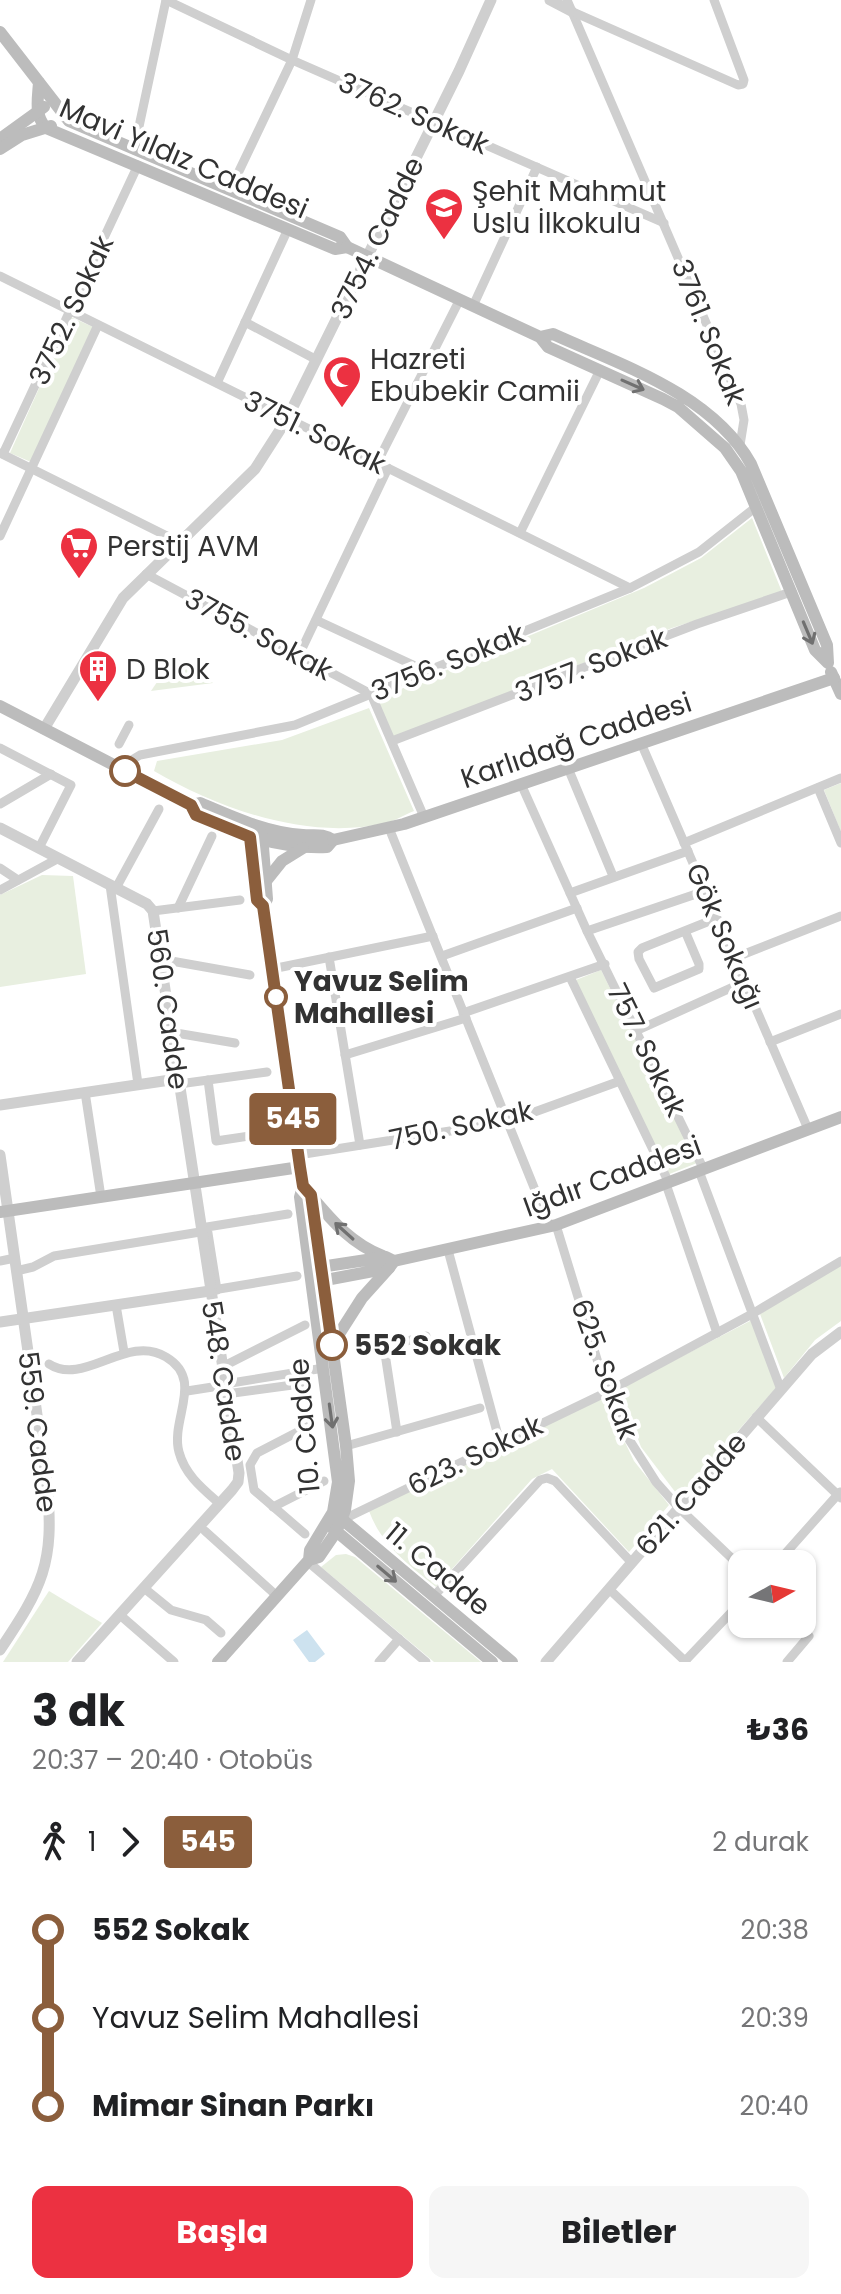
<!DOCTYPE html>
<html lang="tr">
<meta charset="utf-8">
<style>
body{margin:0;font-family:Poppins,sans-serif;background:#f6f6f6;color:#202124;height:100vh;display:flex;flex-direction:column;font-size:30px;white-space:nowrap}
*{box-sizing:border-box;margin:0}
p{font-size:26px;color:#757577}
.icon{flex:none;width:44px;height:44px;fill:none;stroke:currentColor;stroke-width:2;stroke-linecap:round;stroke-linejoin:round}
.map{position:relative;height:1662px;overflow:hidden}
.sheet{display:flex;flex-direction:column;background:#fff;flex:1}
.sheet>*{flex:none}
.badge{padding:0 16px;border-radius:6px;font-size:28px;line-height:52px}
.needle{width:52px;rotate:82deg}
.buttons{position:absolute;left:728px;top:1550px;display:grid;gap:16px}
.buttons a{display:grid;place-items:center;width:88px;height:88px;border-radius:16px;background:#fff;box-shadow:0 2px 6px #0004;font-size:40px}
.map>.badge{position:absolute;translate:-50% -50%;box-shadow:0 0 0 4px #fff}
.legs{display:flex;align-items:center;gap:12px;height:88px;padding:0 32px;font-size:26px}
.legs p{margin-inline-start:auto}
.head{display:flex;align-items:center;justify-content:space-between;height:136px;padding:0 32px}
h1{font-size:44px;font-weight:700;line-height:60px}
.button{display:flex;gap:16px;margin-top:auto;padding:16px 32px}
.button a{flex:1;height:92px;border-radius:16px;background:#ec3141;color:#fff;font-size:32px;font-weight:700;line-height:92px;text-align:center}
.button a+a{background:#f6f6f6;color:#202124}
ul{padding:0 32px;list-style:none}
li{display:flex;align-items:center;gap:28px;height:88px;font-size:30px}
li i{display:grid;place-items:center;width:12px;height:100%;margin:0 10px;background:currentColor}
li i::after{content:'';width:20px;height:20px;margin:-10px;border:6px solid;border-radius:50%;background:#fff}
li p{margin-inline-start:auto}
li:first-child i{background:linear-gradient(#0000 50%,currentColor 0)}
li:last-child i{background:linear-gradient(currentColor 50%,#0000 0)}
.map>svg:first-child{display:block}
.green{fill:#e8efe0}
.water{fill:#cde2ef}
.lines{fill:none;stroke-linecap:round;stroke-linejoin:round}
.minor{stroke:#cfcfcf;stroke-width:9}
.tertiary{stroke:#cfcfcf;stroke-width:11}
.secondary{stroke:#bcbcbc;stroke-width:12}
.oneway{stroke:#707070}
.line-1-casing{stroke:#fff;stroke-width:18}
.line-1{stroke:#8b5e3c;stroke-width:12}
.stop-1-dot{fill:#fff;stroke:#8b5e3c;stroke-width:4}
.labels{text-anchor:middle;stroke-width:8;stroke-linejoin:round;paint-order:stroke}
.street-label{font-size:28px;fill:#323232;stroke:#fff}
.poi-label{font-size:28px;fill:#323232;stroke:#fff;text-anchor:start}
.stop-label{font-size:28px;font-weight:bold;fill:#323232;stroke:#fff;text-anchor:start}
</style>
<div class="map">
<svg width="841" height="1662" viewBox="0 0 841 1662">
<rect width="100%" height="100%" fill="#fff"/>
<!-- green -->
<g class="green">
<path d="M71,317L93,327L31,462L10,453Z"/>
<path d="M752,518L782,592L672,628L393,738L377,699L644,588L701,558Z"/>
<path d="M174,657L213,683L151,691Z"/>
<path d="M369,708L414,811C404,815 395,821 385,823C309,841 219,809 154,771L157,761L282,740Z"/>
<path d="M841,783V832L824,790Z"/>
<path d="M42,875L73,876L86,974L0,987V895Z"/>
<path d="M601,970L697,1163L667,1175L576,980Z"/>
<path d="M841,1264V1321L815,1340L784,1378L760,1314Z"/>
<path d="M752,1320L777,1387L679,1497L641,1447L619,1389Z"/>
<path d="M603,1397L634,1461L669,1505L629,1552L552,1469L532,1479L436,1587C408,1564 382,1546 369,1511Z"/>
<path d="M346,1554L355,1557L481,1662H434L321,1567L336,1555Z"/>
<path d="M49,1591L102,1623L68,1662H3Z"/>
</g>
<!-- water -->
<path class="water" d="M307,1630L325,1654L315,1662H309L293,1640Z"/>
<g class="lines">
<!-- minor -->
<g class="minor">
<path d="M166,0L292,60L664,223"/>
<path d="M567,0L741,404L744,420L740,445"/>
<path d="M571,11L738,85L743,84L744,80L714,0"/>
<path d="M134,150L166,0"/>
<path d="M230,190L292,60L311,0"/>
<path d="M0,276L630,588"/>
<path d="M473,306L537,167"/>
<path d="M245,322L317,360"/>
<path d="M217,383L288,229"/>
<path d="M0,453L179,542"/>
<path d="M3,454L138,165"/>
<path d="M377,463L460,299"/>
<path d="M520,533L600,370"/>
<path d="M0,536L98,325"/>
<path d="M146,574L371,694L424,817"/>
<path d="M316,620L426,671"/>
<path d="M299,655L388,468"/>
<path d="M392,741L697,624L791,592"/>
<path d="M641,743L808,1129"/>
<path d="M119,744L129,725"/>
<path d="M0,748L71,785L39,848"/>
<path d="M568,768L613,876"/>
<path d="M125,771L130,761L140,755L295,725L630,588L699,552L756,507"/>
<path d="M521,784L587,931L704,1170"/>
<path d="M818,788L841,843"/>
<path d="M0,804L51,774"/>
<path d="M389,828L550,1227"/>
<path d="M684,843L841,778"/>
<path d="M0,868L18,880"/>
<path d="M110,885L138,1084"/>
<path d="M116,888L159,809"/>
<path d="M0,890L59,858"/>
<path d="M570,893L688,851"/>
<path d="M178,908L212,836"/>
<path d="M153,911L240,900"/>
<path d="M587,931L705,891"/>
<path d="M685,931L699,964V969L654,988L639,959L638,952L642,948L717,918"/>
<path d="M442,956L577,908"/>
<path d="M329,957L360,1145"/>
<path d="M734,958L841,916"/>
<path d="M160,959L250,975"/>
<path d="M272,969L433,936"/>
<path d="M570,977L669,1183"/>
<path d="M463,1013L605,964"/>
<path d="M638,1030L744,982"/>
<path d="M170,1032L235,1043"/>
<path d="M770,1042L841,1014"/>
<path d="M345,1055L466,1018"/>
<path d="M208,1080L216,1141L276,1132"/>
<path d="M179,1084L267,1072"/>
<path d="M85,1092L101,1197"/>
<path d="M298,1155L507,1122L620,1081"/>
<path d="M699,1171L781,1390"/>
<path d="M666,1184L717,1333"/>
<path d="M556,1225L607,1392L623,1430L656,1482L679,1508L742,1568"/>
<path d="M448,1250L500,1443"/>
<path d="M0,1261L15,1258"/>
<path d="M16,1271L33,1267L54,1256L200,1232"/>
<path d="M213,1290L297,1276"/>
<path d="M217,1290L207,1227L288,1214"/>
<path d="M116,1305L124,1352"/>
<path d="M49,1364C84,1387 127,1333 166,1357C205,1380 170,1419 179,1452C185,1475 203,1489 220,1504"/>
<path d="M222,1367L305,1325"/>
<path d="M225,1384L324,1368"/>
<path d="M187,1391L219,1386"/>
<path d="M226,1394L300,1384"/>
<path d="M756,1417L841,1498"/>
<path d="M397,1432L384,1347L426,1336"/>
<path d="M346,1446L480,1408"/>
<path d="M273,1507L324,1481"/>
<path d="M342,1520L607,1392L752,1314L841,1261"/>
<path d="M205,1531L277,1596"/>
<path d="M305,1534L254,1490L250,1465L257,1453L313,1424"/>
<path d="M307,1561L426,1662"/>
<path d="M776,1564L840,1492"/>
<path d="M144,1588L171,1610L206,1620L221,1633"/>
<path d="M609,1589L686,1662"/>
<path d="M434,1596L540,1480L547,1478L555,1481L632,1563"/>
<path d="M120,1615L174,1662"/>
<path d="M685,1661L742,1601"/>
<path d="M379,1662L399,1639"/>
<path d="M787,1662L809,1636L798,1624"/>
</g>
<!-- tertiary -->
<g class="tertiary">
<path d="M550,0L571,11"/>
<path d="M44,729L123,598L255,469L287,419L459,71L491,0"/>
<path d="M0,828L147,904L153,911L239,1473L238,1482L232,1490L77,1662"/>
<path d="M0,1105L177,1079"/>
<path d="M0,1155L47,1485C55,1564 42,1587 0,1650"/>
<path d="M0,1322L210,1291"/>
<path d="M546,1662L812,1354L841,1332"/>
</g>
<!-- secondary -->
<g class="secondary">
<path d="M0,32L69,121L340,237L347,247L335,249L46,128C34,115 38,99 39,82"/>
<path d="M0,139L44,107"/>
<path d="M0,149L22,135L51,126"/>
<path d="M347,247L540,337L548,347L663,399L678,407L725,448L741,471L815,650L828,663L827,645L751,464C712,394 621,365 553,334L540,337"/>
<path d="M831,672L841,694"/>
<path d="M0,706L191,805"/>
<path d="M200,803C233,817 267,833 303,835C314,836 323,833 333,840L327,847C279,849 239,834 196,815L191,805Z"/>
<path d="M250,833L257,900L263,906L267,899L262,834"/>
<path d="M333,840L404,824L834,678"/>
<path d="M266,881L282,861L303,848"/>
<path d="M263,906L303,1186"/>
<path d="M312,1197C333,1222 352,1244 383,1256"/>
<path d="M0,1212L300,1167"/>
<path d="M394,1261L556,1225L841,1117"/>
<path d="M314,1268L386,1257L394,1261L389,1268L315,1282"/>
<path d="M332,1345L362,1298L389,1268"/>
<path d="M337,1515L512,1662"/>
<path d="M330,1526L492,1662"/>
<path d="M218,1662L309,1560L319,1557L336,1532L345,1510L349,1481L346,1446L311,1195L303,1186L300,1197L338,1482L333,1512L310,1550L309,1560"/>
</g>
</g>
<!-- one-way arrows -->
<defs><path id="oneway-shaft" d="M-6 0H5M1.5-3L5.5 0L1.5 3" fill="none" stroke-width="1.6" stroke-linecap="round" stroke-linejoin="round" transform="scale(2)"/></defs>
<g class="oneway">
<use href="#oneway-shaft" transform="translate(633 385) rotate(24)"/>
<use href="#oneway-shaft" transform="translate(808 633) rotate(67)"/>
<use href="#oneway-shaft" transform="translate(344 1231) rotate(-138)"/>
<use href="#oneway-shaft" transform="translate(331 1416) rotate(82)"/>
<use href="#oneway-shaft" transform="translate(387 1574) rotate(40)"/>
</g>
<g class="lines">
<defs>
<path id="line-1" d="M125,771L191,805L196,815L250,837L257,900L263,906L300,1167L303,1186L311,1195L332,1345"/>
</defs>
<!-- line-1 casing -->
<use href="#line-1" class="line-1-casing"/>
<!-- line-1 -->
<use href="#line-1" class="line-1"/>
</g>
<!-- icons -->
<defs>
<symbol id="school-pin" viewBox="-11 -11 22 30"><path d="M0 17L-7.5 6A9.5 9.5 0 1 1 7.5 6Z" fill="#ec3141" stroke="#fff"/><path d="M0-5L7-2L0 1L-7-2ZM-4 1L0 2.5L4 1V4Q0 6-4 4Z" fill="#fff"/></symbol>
<symbol id="mosque-pin" viewBox="-11 -11 22 30"><path d="M0 17L-7.5 6A9.5 9.5 0 1 1 7.5 6Z" fill="#ec3141" stroke="#fff"/><path d="M3.5-4.9A6 6 0 1 0 3.5 4.9A5 5 0 1 1 3.5-4.9Z" fill="#fff"/></symbol>
<symbol id="supermarket-pin" viewBox="-11 -11 22 30"><path d="M0 17L-7.5 6A9.5 9.5 0 1 1 7.5 6Z" fill="#ec3141" stroke="#fff"/><path d="M-6-5.5h2.5l.6 2H6L4.5 2H-2.5L-4.4-4H-6ZM-1.5 3.2a1.3 1.3 0 1 0 .1 0ZM3 3.2a1.3 1.3 0 1 0 .1 0Z" fill="#fff"/></symbol>
<symbol id="building-pin" viewBox="-11 -11 22 30"><path d="M0 17L-7.5 6A9.5 9.5 0 1 1 7.5 6Z" fill="#ec3141" stroke="#fff"/><path d="M-4-6H4V6H1V3H-1V6H-4ZM-2.5-4.3h1.7v1.8h-1.7ZM.8-4.3h1.7v1.8H.8ZM-2.5-1h1.7V.8h-1.7ZM.8-1h1.7V.8H.8Z" fill="#fff"/></symbol>
</defs>
<g fill-rule="evenodd">
<use href="#school-pin" x="422" y="185" width="44" height="60"/>
<use href="#mosque-pin" x="320" y="353" width="44" height="60"/>
<use href="#supermarket-pin" x="57" y="524" width="44" height="60"/>
<use href="#building-pin" x="76" y="647" width="44" height="60"/>
</g>
<!-- markers -->
<g class="stop-1-dot">
<circle cx="125" cy="771" r="14"/>
<circle cx="276" cy="997" r="10"/>
<circle cx="332" cy="1345" r="14"/>
</g>
<g class="labels">
<!-- street labels -->
<g class="street-label">
<text transform="translate(414 113) rotate(24)" y="10">3762. Sokak</text>
<text transform="translate(184 158) rotate(23)" y="10">Mavi Yıldız Caddesi</text>
<text transform="translate(377 238) rotate(-64)" y="10">3754. Cadde</text>
<text transform="translate(71 310) rotate(-65)" y="10">3752. Sokak</text>
<text transform="translate(709 332) rotate(68)" y="10">3761. Sokak</text>
<text transform="translate(315 432) rotate(26)" y="10">3751. Sokak</text>
<text transform="translate(259 634) rotate(28)" y="10">3755. Sokak</text>
<text transform="translate(448 662) rotate(-22)" y="10">3756. Sokak</text>
<text transform="translate(591 665) rotate(-21)" y="10">3757. Sokak</text>
<text transform="translate(576 740) rotate(-19)" y="10">Karlıdağ Caddesi</text>
<text transform="translate(725 936) rotate(67)" y="10">Gök Sokağı</text>
<text transform="translate(168 1009) rotate(82)" y="10">560. Cadde</text>
<text transform="translate(647 1050) rotate(64)" y="10">757. Sokak</text>
<text transform="translate(461 1125) rotate(-12)" y="10">750. Sokak</text>
<text transform="translate(612 1176) rotate(-20)" y="10">Iğdır Caddesi</text>
<text transform="translate(605 1369) rotate(70)" y="10">625. Sokak</text>
<text transform="translate(224 1381) rotate(81)" y="10">548. Cadde</text>
<text transform="translate(304 1426) rotate(-95)" y="10">10. Cadde</text>
<text transform="translate(38 1432) rotate(83)" y="10">559. Cadde</text>
<text transform="translate(475 1455) rotate(-26)" y="10">623. Sokak</text>
<text transform="translate(691 1494) rotate(-49)" y="10">621. Cadde</text>
<text transform="translate(438 1569) rotate(40)" y="10">11. Cadde</text>
</g>
<!-- poi labels -->
<g class="poi-label">
<text x="472" y="201">Şehit Mahmut<tspan x="472" dy="32">Uslu İlkokulu</tspan></text>
<text x="370" y="369">Hazreti<tspan x="370" dy="32">Ebubekir Camii</tspan></text>
<text x="107" y="556">Perstij AVM</text>
<text x="126" y="679">D Blok</text>
</g>
<!-- stop labels -->
<g class="stop-label">
<text x="294" y="991">Yavuz Selim<tspan x="294" dy="32">Mahallesi</tspan></text>
<text x="354" y="1355">552 Sokak</text>
</g>
</g>
</svg>
<div class="buttons">
<a><svg class="needle" viewBox="-14 -14 28 28"><path d="M0-13l5 13h-10z" fill="#e53935"/><path d="M0 13l5-13h-10z" fill="#757577"/></svg></a>
</div>
<b class="badge" style="left:293px;top:1119px;background:#8b5e3c;color:#fff">545</b>
</div>
<section class="sheet">
<div class="head"><div><h1>3 dk</h1><p>20:37 – 20:40 · Otobüs</p></div><b>₺36</b></div>
<div class="legs"><svg class="icon" aria-label="walk" viewBox="0 0 24 24"><circle cx="13" cy="4" r="2"/><path d="M13 8l-2 6 4 7M11 14l-3 7M7 12l3-4h3l4 4"/></svg>1<svg class="icon" aria-label="forward" viewBox="0 0 24 24"><path d="M9 5l7 7-7 7"/></svg><b class="badge" style="background:#8b5e3c;color:#fff">545</b><p>2 durak</p></div>
<ul>
<li><i style="color:#8b5e3c"></i><b>552 Sokak</b><p>20:38</p></li>
<li><i style="color:#8b5e3c"></i><span>Yavuz Selim Mahallesi</span><p>20:39</p></li>
<li><i style="color:#8b5e3c"></i><b>Mimar Sinan Parkı</b><p>20:40</p></li>
</ul>
<div class="button"><a>Başla</a><a>Biletler</a></div>
</section>
